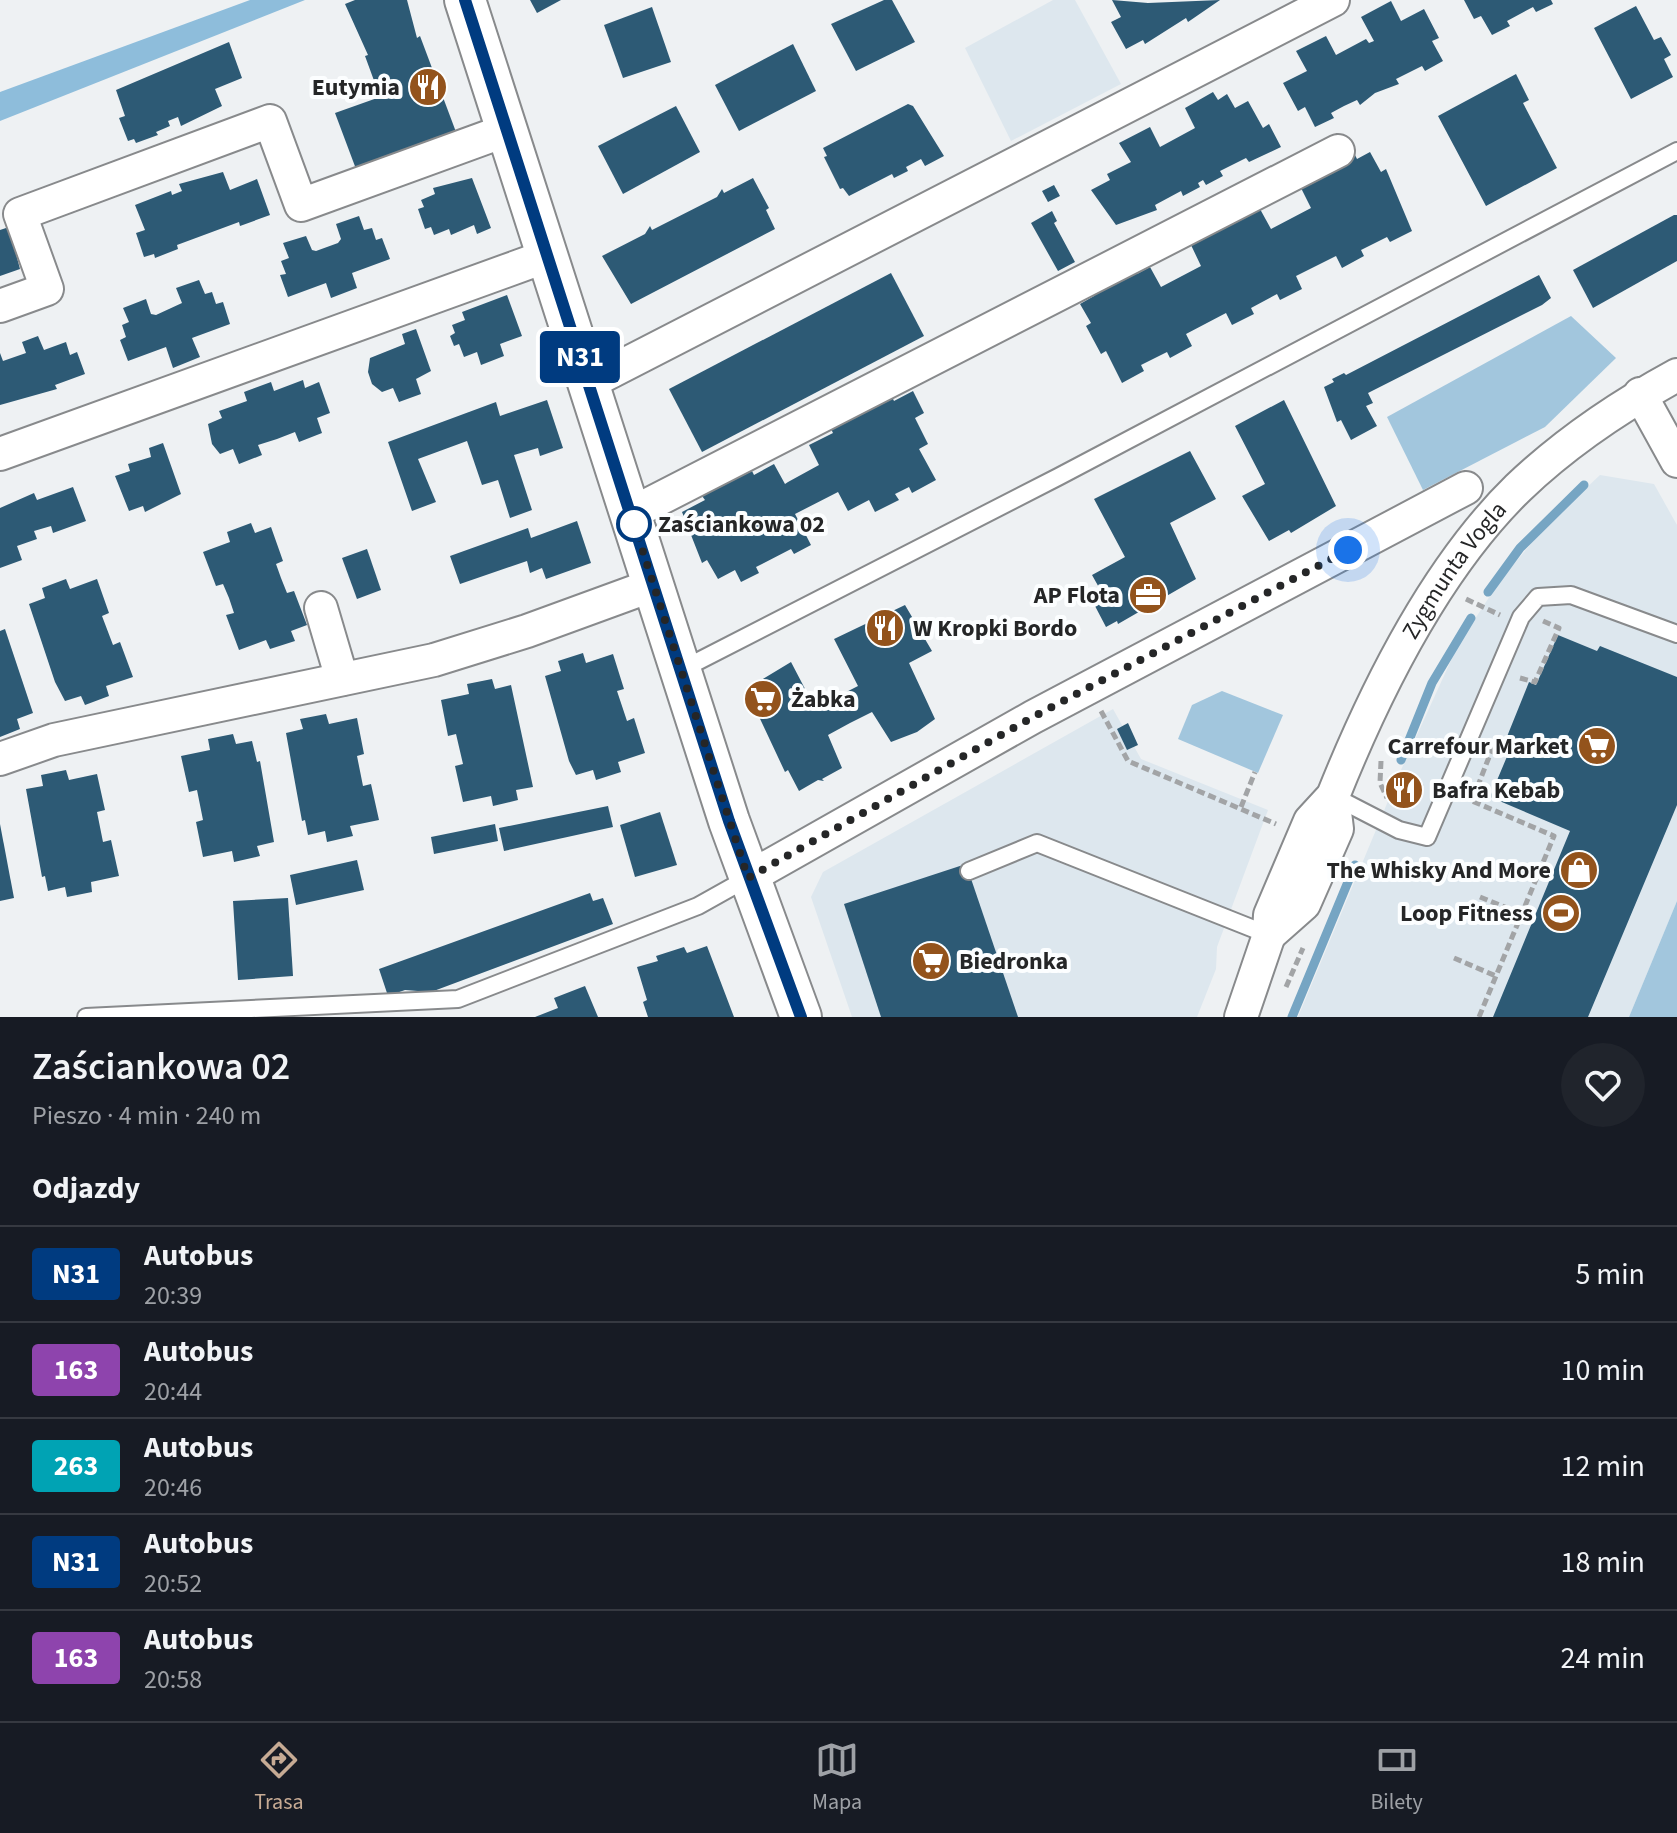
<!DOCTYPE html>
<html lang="pl">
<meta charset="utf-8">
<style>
body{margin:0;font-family:"Source Sans 3",sans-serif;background:#20242c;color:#f1f3f6;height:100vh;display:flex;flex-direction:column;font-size:30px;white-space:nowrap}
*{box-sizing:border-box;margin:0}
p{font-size:26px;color:#9ea1a6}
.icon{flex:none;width:44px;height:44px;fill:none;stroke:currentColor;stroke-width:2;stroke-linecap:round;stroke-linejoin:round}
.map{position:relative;height:1017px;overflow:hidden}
.details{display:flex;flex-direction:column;background:#171b24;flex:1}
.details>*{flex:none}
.badge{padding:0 16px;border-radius:6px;font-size:28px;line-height:52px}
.you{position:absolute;width:40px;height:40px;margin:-20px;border:6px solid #fff;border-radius:50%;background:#1a73e8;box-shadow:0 0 0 12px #1a73e833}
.map>.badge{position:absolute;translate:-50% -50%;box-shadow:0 0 0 4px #fff}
h2{padding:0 32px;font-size:30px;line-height:72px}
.round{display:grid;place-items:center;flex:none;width:84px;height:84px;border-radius:42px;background:#20242c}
.head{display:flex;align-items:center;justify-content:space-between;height:136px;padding:0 32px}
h1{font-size:38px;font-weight:600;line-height:60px}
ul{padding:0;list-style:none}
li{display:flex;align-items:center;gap:24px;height:96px;padding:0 32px;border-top:2px solid #363941}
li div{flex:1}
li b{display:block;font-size:30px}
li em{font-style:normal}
li .badge{min-width:88px;font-weight:700;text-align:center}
.tab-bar{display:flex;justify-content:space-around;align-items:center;height:112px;border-top:2px solid #363941;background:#171b24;font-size:22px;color:#9ea1a6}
.tab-bar a{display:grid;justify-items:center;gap:4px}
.tab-bar .on{color:#c7ab94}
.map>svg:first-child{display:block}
.built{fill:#dde7ee}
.green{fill:#a2c6dd}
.forest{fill:#8ebddb}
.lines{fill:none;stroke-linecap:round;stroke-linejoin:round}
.stream{stroke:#76a5c3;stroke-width:9}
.building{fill:#2d5a75}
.service-casing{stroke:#888a8c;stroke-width:20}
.minor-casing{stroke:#888a8c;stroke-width:36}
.tertiary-casing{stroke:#888a8c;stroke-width:44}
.path{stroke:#a2a4a6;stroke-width:5;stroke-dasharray:8 4;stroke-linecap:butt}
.service{stroke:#fff;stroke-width:16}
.minor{stroke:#fff;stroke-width:32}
.tertiary{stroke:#fff;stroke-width:40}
.line-casing{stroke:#fff;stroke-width:18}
.line{stroke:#003b80;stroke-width:12}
.walk{stroke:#252627;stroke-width:8;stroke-dasharray:0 14.4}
.stop-dot{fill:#fff;stroke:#003b80;stroke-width:4}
.labels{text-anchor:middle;stroke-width:8;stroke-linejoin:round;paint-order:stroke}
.poi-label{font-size:24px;font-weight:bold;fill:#252627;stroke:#fcfeff;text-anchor:end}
.stop-label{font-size:24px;font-weight:bold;fill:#252627;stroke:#fcfeff;text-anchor:start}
.street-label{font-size:24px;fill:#252627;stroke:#fcfeff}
</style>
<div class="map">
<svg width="1677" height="1017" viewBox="0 0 1677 1017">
<rect width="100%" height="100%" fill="#eef1f3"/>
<!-- built -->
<g class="built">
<path d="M1053,0H1075L1121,84L1011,141L965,48Z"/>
<path d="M1600,475L1654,484L1677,525V901L1629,1017H1298L1401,770L1458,645L1499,582L1545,527Z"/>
<path d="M1113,709L1141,759L1268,810L1217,947L1216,969L1197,1017H852L811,897L823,872Z"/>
</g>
<!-- green -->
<g class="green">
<path d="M1571,316L1616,358L1545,427L1423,490L1387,417Z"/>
<path d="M1222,691L1283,715L1258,773L1178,739L1192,705Z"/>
<path d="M1677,901V1017H1629Z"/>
</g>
<!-- forest -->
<path class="forest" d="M250,0H305L0,121V92Z"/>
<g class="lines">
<!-- stream -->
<g class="stream">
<path d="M1488,592L1520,548L1584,485"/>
<path d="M1401,760L1432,683L1471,618"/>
<path d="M1292,1017L1355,865"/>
</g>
</g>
<!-- building -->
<g class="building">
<path d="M355,0H407L417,38L420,36L456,132L356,169L335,113L380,97L365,56L368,55L345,4Z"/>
<path d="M530,0H561L537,13Z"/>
<path d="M884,0H892L915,42L856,71L831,24Z"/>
<path d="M1112,0L1148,3L1220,0L1188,22L1186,18L1145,44L1143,40L1126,49L1111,22L1121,17Z"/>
<path d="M1464,0H1551L1553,4L1536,12L1533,7L1507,21L1510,26L1492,35L1481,16L1474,19Z"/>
<path d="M1391,1L1401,21L1424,9L1439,38L1432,41L1443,61L1425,71L1422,66L1396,79L1399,84L1375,93L1360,105L1357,100L1344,106L1331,113L1334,118L1315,127L1305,107L1298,111L1283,83L1307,71L1296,51L1326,36L1336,55L1366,39L1369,43L1374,41L1361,17Z"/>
<path d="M1636,6L1654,40L1661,37L1671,55L1664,59L1673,77L1631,99L1594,28Z"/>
<path d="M652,7L671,62L623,78L604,25Z"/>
<path d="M229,42L242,78L215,89L222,106L181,126L178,117L168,121L170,126L156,132L158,135L136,143L134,139L128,141L119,118L125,116L116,90Z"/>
<path d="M793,44L816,91L739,131L715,85Z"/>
<path d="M1516,74L1529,100L1523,103L1557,168L1486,206L1438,116Z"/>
<path d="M1213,92L1218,100L1227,94L1235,108L1248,101L1263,128L1269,124L1281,147L1249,162L1246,158L1220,171L1223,176L1206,185L1203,180L1198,183L1200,187L1183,196L1181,191L1155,205L1157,210L1116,225L1091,190L1110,180L1107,174L1131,162L1119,143L1150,127L1160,147L1195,128L1185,108Z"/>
<path d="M908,104L913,106L944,156L925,166L921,159L906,167L908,171L894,178L892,174L849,196L843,188L840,189L824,157L827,156L823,148Z"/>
<path d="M676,106L700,152L623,194L598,146Z"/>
<path d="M1370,152L1381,172L1386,169L1412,231L1390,242L1387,237L1361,250L1364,256L1342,268L1336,256L1296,276L1302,289L1280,300L1277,294L1251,308L1254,314L1232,325L1226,313L1186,334L1192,346L1170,358L1167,352L1141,365L1144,371L1122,383L1106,351L1101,354L1086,326L1091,323L1080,304L1094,296L1092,292L1135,270L1137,274L1150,267L1161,287L1201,266L1191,245L1204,239L1202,235L1245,212L1247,216L1260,209L1271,229L1311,208L1301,188L1312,177L1355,155L1357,159Z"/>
<path d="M223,172L230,190L257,179L270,215L240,226L239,222L177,245L178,249L155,258L154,254L144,257L136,233L145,230L135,205L171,191L172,195L182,191L179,184Z"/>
<path d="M472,178L491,228L477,234L474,225L451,235L449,229L434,235L431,227L425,229L418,209L424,207L421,200L435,194L433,188Z"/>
<path d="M753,178L769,208L766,210L775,229L631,304L602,256L645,234L650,226L652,230L717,197L722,189L724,193Z"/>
<path d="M1054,185L1060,196L1048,202L1042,191Z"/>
<path d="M1052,211L1057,221L1054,223L1075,262L1058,271L1031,223Z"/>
<path d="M1674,215H1677V261L1593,308L1573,270Z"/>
<path d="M359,216L364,230L372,228L376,240L382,238L390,259L352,273L357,288L331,298L326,283L288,297L280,275L286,274L281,261L289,258L283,243L306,236L312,250L316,251L338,243L341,239L336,224Z"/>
<path d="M9,227L20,269L0,276V230Z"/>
<path d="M891,273L924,336L702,452L669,389Z"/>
<path d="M1539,275L1551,298L1542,305L1368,393L1373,403L1366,406L1377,426L1351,440L1341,420L1337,422L1324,387L1334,382L1332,379L1344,373L1346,375Z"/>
<path d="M199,280L205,294L212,292L216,304L223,302L230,324L192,338L200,357L173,368L166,347L128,361L120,340L126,337L122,325L129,322L123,308L146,299L151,314L156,315L182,303L176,288Z"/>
<path d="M507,295L522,336L500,344L504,356L481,365L477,352L464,357L459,344L454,346L450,336L455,333L452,325L465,320L462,312Z"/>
<path d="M416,329L431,371L416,379L421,394L399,402L393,388L382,392L372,384L368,372L370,358L405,344L402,334Z"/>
<path d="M38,336L44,350L66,342L70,355L77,352L85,374L55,385L57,389L0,405V353L3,361L26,353L22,342Z"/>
<path d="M303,380L305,388L319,382L330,413L317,418L322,433L299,442L295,432L277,439L258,445L262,455L239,464L233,449L220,454L212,444L208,424L222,418L219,411L247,401L244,392L271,382L274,391Z"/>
<path d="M913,391L924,413L915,418L928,444L919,449L936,480L912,493L909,487L895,494L899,500L875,512L869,500L848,511L838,492L795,514L811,545L794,554L791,549L756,567L759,573L741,582L735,570L718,579L707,560L702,563L682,512L705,500L702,496L752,471L754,475L774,464L785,484L788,482L819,465L809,445L833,433L831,429L892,397L894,401Z"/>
<path d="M547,400L563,448L540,456L538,448L514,455L532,510L510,518L498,480L482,485L467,441L418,459L436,502L412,511L388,442L496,402L500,416Z"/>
<path d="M1284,400L1336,506L1291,533L1289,530L1269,541L1242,496L1265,484L1235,426Z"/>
<path d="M163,443L181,494L145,512L143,506L129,511L115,476L130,471L128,464L151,457L149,448Z"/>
<path d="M1190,451L1216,499L1170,523L1196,579L1118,624L1117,621L1106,627L1095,606L1106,600L1092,575L1125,557L1094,499Z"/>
<path d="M73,487L86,521L53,533L51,526L34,531L37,539L17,546L22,560L0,568V508L34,493L37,500Z"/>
<path d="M577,521L591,563L546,579L542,568L530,573L527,561L460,584L450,556L528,528L531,538Z"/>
<path d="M251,523L255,533L271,527L283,561L276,564L281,578L287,593L294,591L307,625L291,631L295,641L270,649L266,640L239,650L226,615L234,613L229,598L223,584L216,586L203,552L230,542L227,532Z"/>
<path d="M367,549L381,590L357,599L342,558Z"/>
<path d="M66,579L70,589L97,579L109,613L102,616L113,645L120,642L133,677L106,686L109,696L85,705L81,696L65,701L55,682L29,604L45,598L42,588Z"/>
<path d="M905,605L932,651L909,663L935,719L917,732L891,742L872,712L850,723L828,735L842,768L822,779L824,781L818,780L799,791L788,770L785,772L746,689L791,662L815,708L858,686L834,639Z"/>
<path d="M5,629L33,713L17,719L20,729L0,737V631Z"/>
<path d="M1558,635L1597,651L1600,646L1677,677V805L1588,1017H1493L1570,831L1490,797L1511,747L1504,744L1529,682L1536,685Z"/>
<path d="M583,653L586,663L613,654L624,689L617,691L627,721L634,718L645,753L618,762L621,772L596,780L593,770L576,775L569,761L545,676L561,671L558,661Z"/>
<path d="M492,679L495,689L511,685L533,787L516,790L518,800L493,806L491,796L463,802L455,766L463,764L456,734L448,736L441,700L469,694L467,684Z"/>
<path d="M326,714L329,724L357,718L364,754L357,756L363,786L371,784L379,820L350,826L353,836L327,842L325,831L308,835L305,820L302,821L286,733L303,729L300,719Z"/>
<path d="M1128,723L1138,745L1127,750L1117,729Z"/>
<path d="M233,734L236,744L252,741L257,762L260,761L274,842L257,846L260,856L234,862L232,851L203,857L196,822L203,820L197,790L189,792L181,756L210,750L208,739Z"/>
<path d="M66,770L69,780L97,774L105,810L97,812L103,842L111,840L119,876L91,882L92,892L67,897L65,887L48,891L45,876L42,877L26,789L43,786L41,775Z"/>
<path d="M608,806L613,827L504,851L499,828Z"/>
<path d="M660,812L677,865L635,877L620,825Z"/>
<path d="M0,824L14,898L0,901Z"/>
<path d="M495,824L498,841L434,854L431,837Z"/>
<path d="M357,860L364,890L296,905L290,875Z"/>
<path d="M966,864L1018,1017H881L844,904Z"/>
<path d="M590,893L593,901L603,898L613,924L431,992L405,990L388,996L379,969Z"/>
<path d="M288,898L293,976L238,980L233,901Z"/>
<path d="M707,946L734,1017H648L643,1002L647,1000L637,967L658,961L656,956L684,947L687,953Z"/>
<path d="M585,986L598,1017H535L558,1008L554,998Z"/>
</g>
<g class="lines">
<defs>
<g id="service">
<path d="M681,670L1058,477L1677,151"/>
<path d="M1333,796L1399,830L1427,837L1521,617L1538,597L1571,595L1677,634"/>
<path d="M969,871L1037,843L1269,935"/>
<path d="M86,1017L458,999L698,906L748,878"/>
</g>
<g id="minor">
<path d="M0,306L47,289L20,214L270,121L301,205L507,130"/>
<path d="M589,383L1333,0"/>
<path d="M1640,394L1677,461"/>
<path d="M0,454L547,256"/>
<path d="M630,514L1338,151"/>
<path d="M321,608L342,679"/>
<path d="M0,759L54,740L434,660L527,631L653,585"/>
<path d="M748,878L1033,717L1466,488"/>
<path d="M1269,935L1304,904L1337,829L1333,796"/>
<path id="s1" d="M1241,1017L1269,935L1270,915L1310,821L1333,796C1375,691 1436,568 1518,488C1565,443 1620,406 1677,375"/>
</g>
<path id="tertiary" d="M465,0L729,821L801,1017"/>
</defs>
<!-- service casing -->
<use href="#service" class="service-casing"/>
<!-- minor casing -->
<use href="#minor" class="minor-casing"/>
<!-- tertiary casing -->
<use href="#tertiary" class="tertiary-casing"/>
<!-- path -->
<g class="path">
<path d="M1466,599L1500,615"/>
<path d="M1520,678L1535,682L1559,628L1543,621"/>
<path d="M1101,711L1128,761L1276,824"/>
<path d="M1381,761L1380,783L1387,798"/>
<path d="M1241,807L1255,772"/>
<path d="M1397,807L1408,781L1425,788"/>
<path d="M1480,897L1522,914"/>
<path d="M1454,958L1496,976"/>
<path d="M1286,987L1303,948"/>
<path d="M1479,1017L1554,836L1472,801L1496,739"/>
</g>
<!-- service -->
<use href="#service" class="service"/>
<!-- minor -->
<use href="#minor" class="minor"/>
<!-- tertiary -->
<use href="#tertiary" class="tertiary"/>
</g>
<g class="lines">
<defs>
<path id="line" d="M465,0L729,821L801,1017"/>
</defs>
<!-- line casing -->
<use href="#line" class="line-casing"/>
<!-- line -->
<use href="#line" class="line"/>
<!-- walk -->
<path class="walk" d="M634,524L748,878L1033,717L1348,550"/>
</g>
<!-- icons -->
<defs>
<symbol id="restaurant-disc" viewBox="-11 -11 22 22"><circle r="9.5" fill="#93531c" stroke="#fcfeff"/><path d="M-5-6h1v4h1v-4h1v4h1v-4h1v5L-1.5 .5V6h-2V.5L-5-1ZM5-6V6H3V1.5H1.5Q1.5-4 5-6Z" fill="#fff"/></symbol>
<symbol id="office-disc" viewBox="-11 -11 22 22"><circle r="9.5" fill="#93531c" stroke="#fcfeff"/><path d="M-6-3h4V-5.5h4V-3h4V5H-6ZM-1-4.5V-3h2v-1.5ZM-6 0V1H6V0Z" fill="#fff"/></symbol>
<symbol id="supermarket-disc" viewBox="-11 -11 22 22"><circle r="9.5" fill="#93531c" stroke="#fcfeff"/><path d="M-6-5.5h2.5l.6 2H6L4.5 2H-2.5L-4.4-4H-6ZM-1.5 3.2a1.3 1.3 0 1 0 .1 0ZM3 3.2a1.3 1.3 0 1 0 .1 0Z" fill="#fff"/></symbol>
<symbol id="shop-disc" viewBox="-11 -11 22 22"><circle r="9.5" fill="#93531c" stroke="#fcfeff"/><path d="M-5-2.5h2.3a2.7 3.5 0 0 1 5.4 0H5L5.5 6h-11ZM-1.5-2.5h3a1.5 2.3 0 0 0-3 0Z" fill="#fff"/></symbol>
<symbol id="stadium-disc" viewBox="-11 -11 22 22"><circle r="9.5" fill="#93531c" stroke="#fcfeff"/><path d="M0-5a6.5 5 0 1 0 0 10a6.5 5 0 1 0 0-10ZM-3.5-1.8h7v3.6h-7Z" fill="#fff"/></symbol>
</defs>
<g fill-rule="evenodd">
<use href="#restaurant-disc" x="406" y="65" width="44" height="44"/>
<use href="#office-disc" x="1126" y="573" width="44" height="44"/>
<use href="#restaurant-disc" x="863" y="606" width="44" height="44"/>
<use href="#supermarket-disc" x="741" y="677" width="44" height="44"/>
<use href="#supermarket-disc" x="1575" y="724" width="44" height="44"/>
<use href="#restaurant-disc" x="1382" y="768" width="44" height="44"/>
<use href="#shop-disc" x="1557" y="848" width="44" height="44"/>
<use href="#stadium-disc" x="1539" y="891" width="44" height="44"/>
<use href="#supermarket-disc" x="909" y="939" width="44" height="44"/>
</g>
<!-- markers -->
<circle class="stop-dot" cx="634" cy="524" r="16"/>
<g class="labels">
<!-- poi labels -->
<g class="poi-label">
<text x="400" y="95">Eutymia</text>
<text x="1120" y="603">AP Flota</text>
<text x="913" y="636" text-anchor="start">W Kropki Bordo</text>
<text x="791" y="707" text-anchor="start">Żabka</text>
<text x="1569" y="754">Carrefour Market</text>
<text x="1432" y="798" text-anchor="start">Bafra Kebab</text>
<text x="1551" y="878">The Whisky And More</text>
<text x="1533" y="921">Loop Fitness</text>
<text x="959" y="969" text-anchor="start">Biedronka</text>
</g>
<!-- stop labels -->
<g class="stop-label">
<text x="658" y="532">Zaściankowa 02</text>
</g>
<!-- street labels -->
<g class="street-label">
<text dy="8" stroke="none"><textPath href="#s1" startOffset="500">Zygmunta Vogla</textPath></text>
</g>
</g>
</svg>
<div class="you" style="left:1348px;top:550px"></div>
<b class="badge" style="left:580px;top:357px;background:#003b80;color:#fff">N31</b>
</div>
<section class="details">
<div class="head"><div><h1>Zaściankowa 02</h1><p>Pieszo · 4 min · 240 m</p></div><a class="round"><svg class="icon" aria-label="heart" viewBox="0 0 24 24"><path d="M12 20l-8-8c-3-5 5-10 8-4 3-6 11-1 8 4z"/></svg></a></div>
<h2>Odjazdy</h2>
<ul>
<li><span class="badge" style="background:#003b80;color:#fff">N31</span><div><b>Autobus</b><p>20:39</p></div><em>5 min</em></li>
<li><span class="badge" style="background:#8e44ad;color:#fff">163</span><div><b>Autobus</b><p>20:44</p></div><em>10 min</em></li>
<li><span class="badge" style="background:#00a3b4;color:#fff">263</span><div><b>Autobus</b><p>20:46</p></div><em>12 min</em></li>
<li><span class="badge" style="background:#003b80;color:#fff">N31</span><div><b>Autobus</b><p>20:52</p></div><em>18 min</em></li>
<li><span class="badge" style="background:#8e44ad;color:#fff">163</span><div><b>Autobus</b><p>20:58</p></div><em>24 min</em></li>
</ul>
</section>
<nav class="tab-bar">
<a class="on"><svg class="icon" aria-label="directions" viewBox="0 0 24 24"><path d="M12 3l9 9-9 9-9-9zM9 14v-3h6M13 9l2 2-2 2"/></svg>Trasa</a>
<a><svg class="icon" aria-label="map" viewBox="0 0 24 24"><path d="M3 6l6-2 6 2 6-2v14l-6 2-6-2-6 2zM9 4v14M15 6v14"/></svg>Mapa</a>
<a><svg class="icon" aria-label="tickets" viewBox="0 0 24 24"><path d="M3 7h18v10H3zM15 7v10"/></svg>Bilety</a>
</nav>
